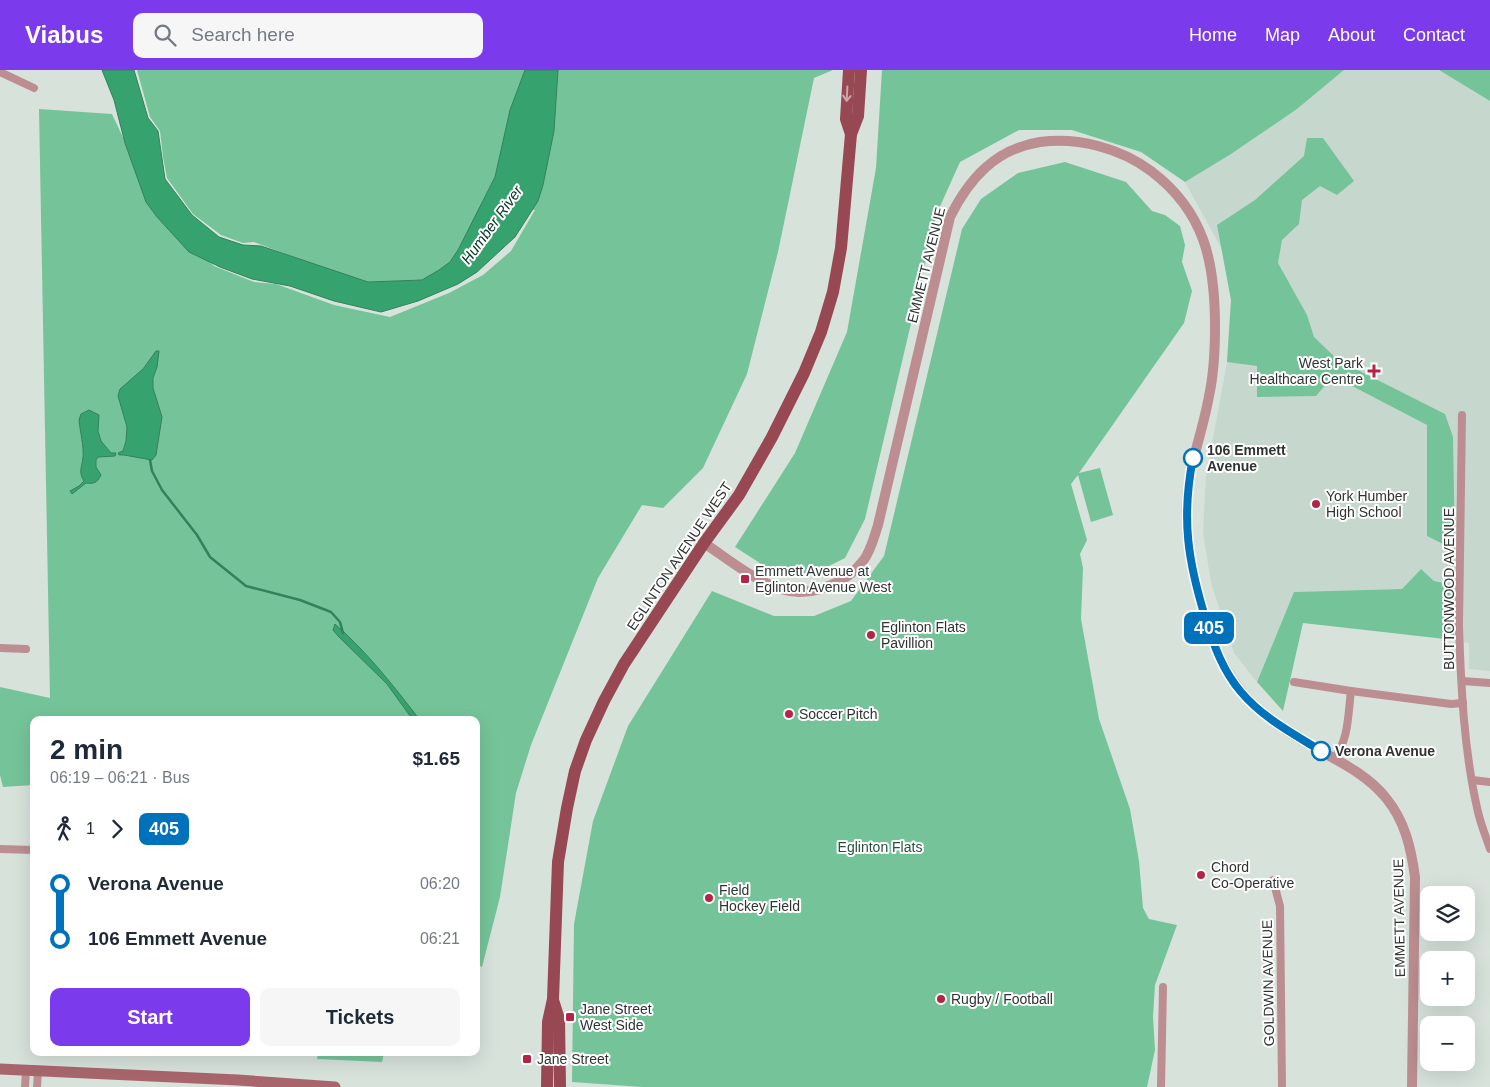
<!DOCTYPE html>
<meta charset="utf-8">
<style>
body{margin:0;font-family:Helvetica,sans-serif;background:#f6f6f7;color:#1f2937;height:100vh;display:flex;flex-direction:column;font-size:19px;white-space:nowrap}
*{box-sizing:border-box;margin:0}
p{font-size:16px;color:#747a83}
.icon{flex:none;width:28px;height:28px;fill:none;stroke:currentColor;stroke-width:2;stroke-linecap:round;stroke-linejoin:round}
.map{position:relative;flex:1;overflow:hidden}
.panel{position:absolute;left:30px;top:646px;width:450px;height:340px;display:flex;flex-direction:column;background:#fff;border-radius:10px;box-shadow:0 5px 20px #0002}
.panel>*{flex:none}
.badge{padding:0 10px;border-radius:8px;font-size:18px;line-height:32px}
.fabs{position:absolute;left:1420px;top:816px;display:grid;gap:10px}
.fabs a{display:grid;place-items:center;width:55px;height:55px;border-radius:10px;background:#fff;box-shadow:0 5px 20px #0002;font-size:25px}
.map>.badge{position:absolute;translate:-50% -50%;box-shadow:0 0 0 2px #fff}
.legs{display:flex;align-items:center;gap:8px;height:55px;padding:0 20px;font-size:16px}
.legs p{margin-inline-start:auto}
.head{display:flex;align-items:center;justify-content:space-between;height:85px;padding:0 20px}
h1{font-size:28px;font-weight:700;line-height:38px}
.button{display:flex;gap:10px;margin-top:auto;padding:10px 20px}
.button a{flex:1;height:58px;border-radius:10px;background:#7c3aed;color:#fff;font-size:20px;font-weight:700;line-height:58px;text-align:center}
.button a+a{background:#f6f6f7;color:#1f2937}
ul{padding:0 20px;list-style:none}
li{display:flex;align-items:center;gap:18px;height:55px;font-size:19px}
li i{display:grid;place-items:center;width:8px;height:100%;margin:0 6px;background:currentColor}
li i::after{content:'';width:12px;height:12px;margin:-6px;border:4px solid;border-radius:50%;background:#fff}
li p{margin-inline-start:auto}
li:first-child i{background:linear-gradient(#0000 50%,currentColor 0)}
li:last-child i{background:linear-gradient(currentColor 50%,#0000 0)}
header{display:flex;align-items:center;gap:30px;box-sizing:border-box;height:70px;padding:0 25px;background:#7c3aed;color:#fff}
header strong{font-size:24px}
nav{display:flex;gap:28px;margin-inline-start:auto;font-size:18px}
.search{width:350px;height:45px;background:#f6f6f7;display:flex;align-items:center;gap:12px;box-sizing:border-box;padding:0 18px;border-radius:10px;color:#747a83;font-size:19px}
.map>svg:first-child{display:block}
.built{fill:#c6d8cd}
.green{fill:#75c499}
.water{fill:#36a36f;stroke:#34815c}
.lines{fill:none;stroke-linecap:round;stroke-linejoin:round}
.stream{stroke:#34815c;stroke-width:2.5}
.minor{stroke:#bc8e91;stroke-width:8}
.tertiary{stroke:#bc8e91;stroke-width:10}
.secondary{stroke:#a8666c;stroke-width:11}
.primary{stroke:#974852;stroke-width:12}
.oneway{stroke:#cba4a8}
.line-1-casing{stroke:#fff;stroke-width:11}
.line-1{stroke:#0072bc;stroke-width:8}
.poi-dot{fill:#b52346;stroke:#fff;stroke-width:2}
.stop-1-dot{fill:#fff;stroke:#0072bc;stroke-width:2.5}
.labels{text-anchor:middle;stroke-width:4;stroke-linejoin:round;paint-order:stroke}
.street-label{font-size:14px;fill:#2f3331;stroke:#fff}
.poi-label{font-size:14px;fill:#2f3331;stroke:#fff;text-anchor:start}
.stop-label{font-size:14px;font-weight:bold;fill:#2f3331;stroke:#fff;text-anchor:start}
.park-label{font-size:14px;fill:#255039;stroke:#fff}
.water-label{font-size:15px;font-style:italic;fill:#063520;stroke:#fff}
</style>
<header>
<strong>Viabus</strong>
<div class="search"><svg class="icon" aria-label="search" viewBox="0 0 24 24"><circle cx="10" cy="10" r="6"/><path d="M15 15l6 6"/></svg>Search here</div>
<nav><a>Home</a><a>Map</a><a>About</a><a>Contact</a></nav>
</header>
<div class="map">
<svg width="1490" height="1017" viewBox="0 0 1490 1017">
<rect width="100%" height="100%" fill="#d7e2db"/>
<!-- built -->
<path class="built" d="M1344,0H1439L1490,31V601L1469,599V573L1454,570L1455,508L1454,515L1434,511L1421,499L1402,519L1294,522L1257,612L1234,583L1211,513L1203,462L1206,406L1227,292L1231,230L1225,185L1185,112L1297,39Z"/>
<!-- green -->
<g class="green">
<path d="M137,0H833L814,8L778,182L747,304L703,398L663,438L642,435L598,508L531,675L516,723L500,827L482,897L476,894V650H34V719L33,715L3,717L0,705V617L50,628L39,39L112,44L136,95L181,166L214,196L254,212L276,214L334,235L390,247L449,223L483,205L511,181L535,140L489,135L452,194L422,210L368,212L322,198L254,172L243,173L221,165L193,144L167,108L163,87L160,61L150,47Z"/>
<path d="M882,0H1344L1297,39L1231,84L1185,112L1141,82L1072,60H1019L960,92L937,143L865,449L845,488L815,503L780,506L735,477L795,383L847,262L876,98Z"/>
<path d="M1439,0H1490V31Z"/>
<path d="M1307,68H1323L1354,111L1337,125L1320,116L1302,130L1299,154L1282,170L1278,193L1307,245L1314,267L1338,290L1445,344L1453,367L1455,480L1427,466V355L1333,306L1316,326L1257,327V296L1227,292L1231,230L1217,155L1255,130L1304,86Z"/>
<path d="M1065,92L1126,112L1152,141L1165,145L1180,156L1185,175L1182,192L1192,221L1184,253L1079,403L1100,398L1113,445L1091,452L1078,405L1071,414L1087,470L1080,484L1083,498L1081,549L1099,649L1130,739L1139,791L1143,838L1149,849L1177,855L1155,915L1153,947L1155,980L1147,1017H642L572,1012L574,854L593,751L628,656L712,521L774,546H814L851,531L884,486L962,159L981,129L1018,103Z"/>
<path d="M1421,499L1434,511L1454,515V570L1303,553L1283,641L1257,612L1294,522L1402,519Z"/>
<path d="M318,982H384V983L382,992L317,989Z"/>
</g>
<!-- water -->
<g class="water">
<path d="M102,0H134L148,48L158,61L165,109L192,145L219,167L243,175L261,176L368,212L422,210L439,200L450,192L458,180L495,107L510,40L525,0H558L554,61L543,115L538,131L515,167L477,202L458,214L418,231L381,242L334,231L290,216L252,209L220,197L189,182L157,147L146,132L125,73L114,30Z"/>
<path d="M156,281H159L157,297L153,308V318L162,347L156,385L152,390L124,385H119L118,383L123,381L126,371L127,357L118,326L120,319L143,299Z"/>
<path d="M89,340L99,345L98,361L101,371L111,383H116L115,386L98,387L96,390V397L101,405C97,413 94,414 86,413L72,424L70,421L79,416L84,411C78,402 82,397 83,388C84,375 80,362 79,350L81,344Z"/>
<path d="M335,554C367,582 393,615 419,649L413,650L387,614L338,566L333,560Z"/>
</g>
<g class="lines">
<!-- stream -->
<path class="stream" d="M150,390L152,401L162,420L197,465L210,487L246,516L300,530L331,542L340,552L343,563"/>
<!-- minor -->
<g class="minor">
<path d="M0,2L34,18"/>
<path d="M1462,345L1459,556C1461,618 1464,682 1478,742C1481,755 1486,767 1490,779"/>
<path d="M0,578L26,579"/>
<path d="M1462,611L1490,613"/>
<path d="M1294,612L1351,621L1451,634L1463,633"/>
<path d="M1334,688C1349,671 1348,643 1351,621"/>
<path d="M1472,710L1490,712"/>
<path d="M0,779L34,780"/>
<path d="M1273,810L1280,836L1282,1017"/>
<path d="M25,1017L26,1000"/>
<path d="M37,1017L38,1001"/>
<path d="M1161,1017L1163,917"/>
</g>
<!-- tertiary -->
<path class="tertiary" d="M704,473C728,489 753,510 781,519C809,528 846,514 863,491C871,481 874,467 878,455L950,147C969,109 995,79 1040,72C1078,67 1120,78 1151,101C1205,142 1215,192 1215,257C1215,280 1214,303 1209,326C1203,361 1189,394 1187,430C1184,478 1197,525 1213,570C1234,631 1274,654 1326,684C1348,696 1370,708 1386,728C1405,751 1411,778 1415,807L1412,1017"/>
<!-- secondary -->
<path class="secondary" d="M0,999L238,1010L335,1017"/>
<!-- primary -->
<g class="primary">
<path d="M849,0L846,49L851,64"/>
<path d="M553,930L559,949L560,1017"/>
<path d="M547,1017L548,952L553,929L558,792L567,738L575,701L586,670L604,631L624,594L704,473L739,425L772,367L804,303L821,262L833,222L841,178L851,64L858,46L861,0"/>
</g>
</g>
<!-- one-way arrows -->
<defs><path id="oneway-shaft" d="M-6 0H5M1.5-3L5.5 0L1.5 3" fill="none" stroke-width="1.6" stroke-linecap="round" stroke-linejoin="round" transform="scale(1.25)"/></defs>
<use class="oneway" href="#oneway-shaft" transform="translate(847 24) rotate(93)"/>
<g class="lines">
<defs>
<path id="line-1" d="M1193,388C1181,449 1188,492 1206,550C1214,576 1223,601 1241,622C1263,648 1292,663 1321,681"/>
</defs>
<!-- line-1 casing -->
<use href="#line-1" class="line-1-casing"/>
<!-- line-1 -->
<use href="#line-1" class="line-1"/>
</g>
<!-- markers -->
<g class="poi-dot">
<path d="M1371.5 293.5h5v5h5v5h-5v5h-5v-5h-5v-5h5z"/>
<circle cx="1316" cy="434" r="5"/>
<rect x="740" y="504" width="10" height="10" rx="2.5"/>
<circle cx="871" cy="565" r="5"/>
<circle cx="789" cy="644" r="5"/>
<circle cx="1201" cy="805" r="5"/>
<circle cx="709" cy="828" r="5"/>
<circle cx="941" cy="929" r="5"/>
<rect x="565" y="942" width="10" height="10" rx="2.5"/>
<rect x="522" y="984" width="10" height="10" rx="2.5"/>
</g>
<g class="stop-1-dot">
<circle cx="1193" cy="388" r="9"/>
<circle cx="1321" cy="681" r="9"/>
</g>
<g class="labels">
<!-- street labels -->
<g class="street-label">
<text transform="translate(926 195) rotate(-76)" y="5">EMMETT AVENUE</text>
<text transform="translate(679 486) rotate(-56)" y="5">EGLINTON AVENUE WEST</text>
<text transform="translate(1449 519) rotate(-90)" y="5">BUTTONWOOD AVENUE</text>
<text transform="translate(1399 848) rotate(-91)" y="5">EMMETT AVENUE</text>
<text transform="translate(1268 913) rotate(-91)" y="5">GOLDWIN AVENUE</text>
</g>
<!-- poi labels -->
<g class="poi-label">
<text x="1363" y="298" text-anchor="end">West Park<tspan x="1363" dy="16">Healthcare Centre</tspan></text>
<text x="1326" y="431">York Humber<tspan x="1326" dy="16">High School</tspan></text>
<text x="755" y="506">Emmett Avenue at<tspan x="755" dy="16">Eglinton Avenue West</tspan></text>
<text x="881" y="562">Eglinton Flats<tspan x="881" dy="16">Pavillion</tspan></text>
<text x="799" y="649">Soccer Pitch</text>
<text x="1211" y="802">Chord<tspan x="1211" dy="16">Co-Operative</tspan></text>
<text x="719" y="825">Field<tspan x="719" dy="16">Hockey Field</tspan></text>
<text x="951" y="934">Rugby / Football</text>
<text x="580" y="944">Jane Street<tspan x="580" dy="16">West Side</tspan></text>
<text x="537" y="994">Jane Street</text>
</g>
<!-- stop labels -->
<g class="stop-label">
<text x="1207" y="385">106 Emmett<tspan x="1207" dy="16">Avenue</tspan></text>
<text x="1335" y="686">Verona Avenue</text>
</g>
<!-- park labels -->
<g class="park-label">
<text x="880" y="782">Eglinton Flats</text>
</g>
<!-- water labels -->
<g class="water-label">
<text transform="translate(492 155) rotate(-54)" y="5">Humber River</text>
</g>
</g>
</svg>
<div class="fabs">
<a><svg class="icon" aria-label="layers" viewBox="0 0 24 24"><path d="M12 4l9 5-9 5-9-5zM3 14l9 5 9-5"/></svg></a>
<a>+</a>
<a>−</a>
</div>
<b class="badge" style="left:1209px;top:558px;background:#0072bc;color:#fff">405</b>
<section class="panel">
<div class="head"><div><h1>2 min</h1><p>06:19 – 06:21 · Bus</p></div><b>$1.65</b></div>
<div class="legs"><svg class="icon" aria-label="walk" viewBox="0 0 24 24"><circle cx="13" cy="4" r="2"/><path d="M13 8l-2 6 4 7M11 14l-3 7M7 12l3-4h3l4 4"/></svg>1<svg class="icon" aria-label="forward" viewBox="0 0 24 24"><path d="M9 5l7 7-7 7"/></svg><b class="badge" style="background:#0072bc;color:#fff">405</b></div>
<ul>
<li><i style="color:#0072bc"></i><b>Verona Avenue</b><p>06:20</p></li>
<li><i style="color:#0072bc"></i><b>106 Emmett Avenue</b><p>06:21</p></li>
</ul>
<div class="button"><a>Start</a><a>Tickets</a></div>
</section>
</div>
